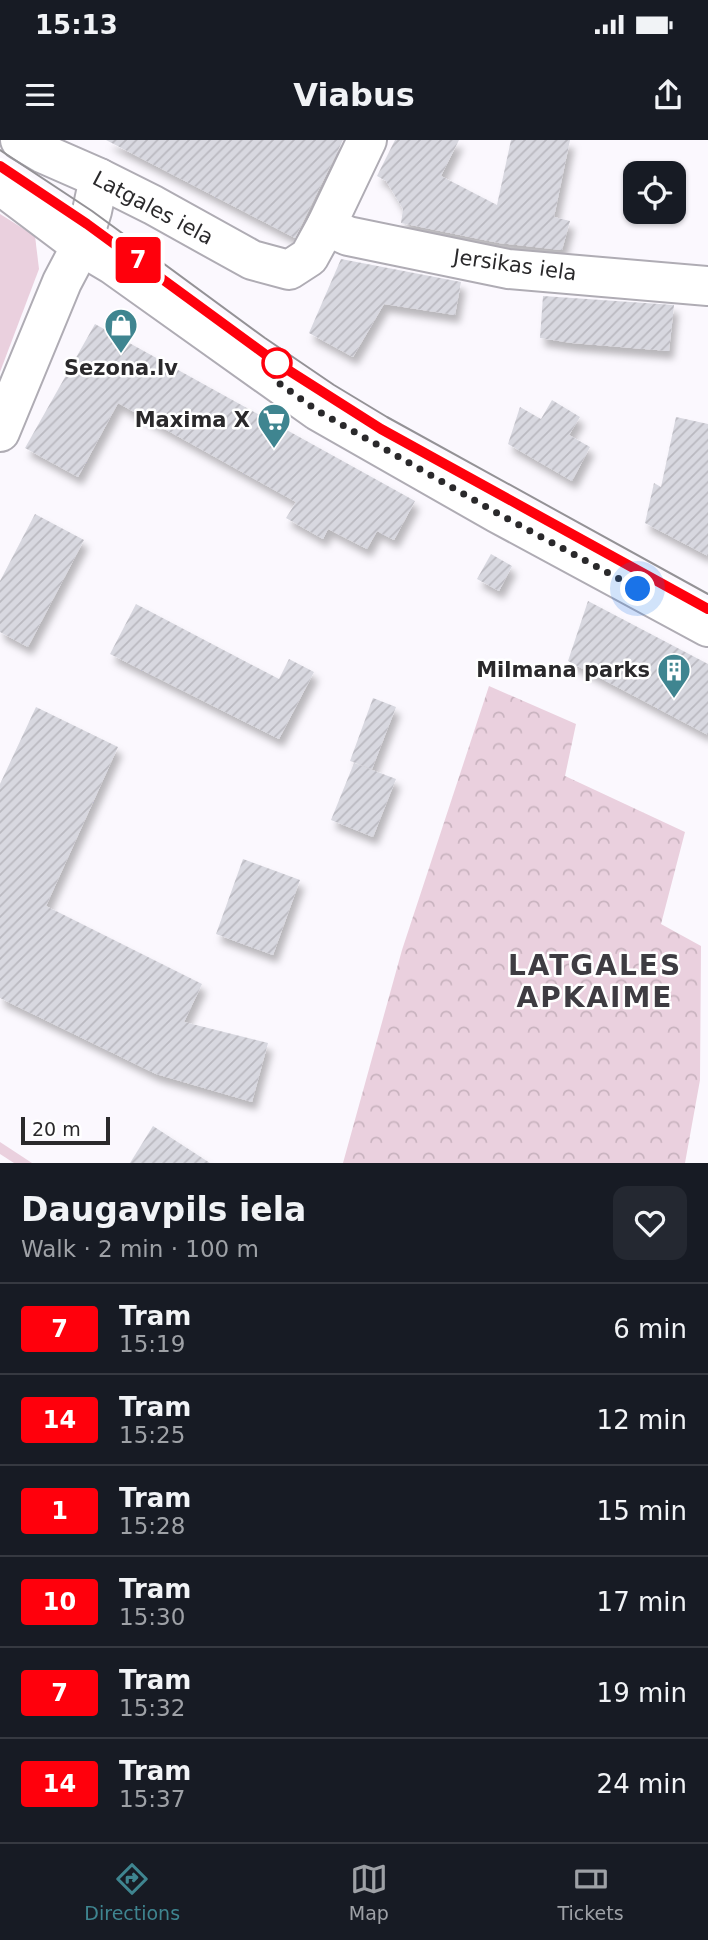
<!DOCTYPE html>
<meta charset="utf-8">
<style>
body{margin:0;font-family:"DejaVu Sans",sans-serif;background:#242831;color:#f1f3f6;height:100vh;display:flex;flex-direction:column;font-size:26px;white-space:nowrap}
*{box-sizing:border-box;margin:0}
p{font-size:23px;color:#9ea1a6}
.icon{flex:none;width:38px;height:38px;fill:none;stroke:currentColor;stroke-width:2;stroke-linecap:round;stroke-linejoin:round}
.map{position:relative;height:1023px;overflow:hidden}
.panel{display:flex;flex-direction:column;background:#171b24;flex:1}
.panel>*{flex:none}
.badge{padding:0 14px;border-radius:5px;font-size:24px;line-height:46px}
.fabs{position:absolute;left:623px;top:21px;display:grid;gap:14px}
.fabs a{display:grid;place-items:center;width:63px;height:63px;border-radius:14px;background:#171b24;box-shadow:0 2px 5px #0004;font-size:35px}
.scale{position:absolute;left:21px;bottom:18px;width:89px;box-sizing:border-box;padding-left:7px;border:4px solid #2a292b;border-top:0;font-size:19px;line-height:24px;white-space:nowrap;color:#2a292b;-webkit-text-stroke:5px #fff;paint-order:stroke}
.you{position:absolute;width:35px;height:35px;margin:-18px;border:5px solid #fff;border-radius:50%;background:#1a73e8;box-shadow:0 0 0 10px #1a73e833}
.map>.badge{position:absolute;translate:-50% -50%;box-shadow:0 0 0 4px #fff}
.round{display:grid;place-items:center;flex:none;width:74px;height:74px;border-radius:14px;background:#242831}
.headline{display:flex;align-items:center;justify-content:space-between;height:119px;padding:0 21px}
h1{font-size:33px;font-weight:600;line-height:52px}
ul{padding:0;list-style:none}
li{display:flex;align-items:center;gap:21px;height:91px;padding:0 21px;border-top:2px solid #363941}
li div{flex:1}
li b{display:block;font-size:26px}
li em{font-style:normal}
li .badge{min-width:77px;font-weight:700;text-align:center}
.status{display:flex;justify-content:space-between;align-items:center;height:49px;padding:0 35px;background:#171b24;direction:ltr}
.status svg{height:19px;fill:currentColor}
header{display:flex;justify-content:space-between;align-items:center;height:91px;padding:0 21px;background:#171b24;font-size:32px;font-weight:600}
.tab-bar{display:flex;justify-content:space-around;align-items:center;height:98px;border-top:2px solid #363941;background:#171b24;font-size:19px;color:#9ea1a6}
.tab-bar a{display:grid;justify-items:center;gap:4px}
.tab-bar .active{color:#3f8590}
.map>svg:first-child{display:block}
.grass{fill:#ead0de}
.forest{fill:url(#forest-crowns)}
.building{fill:url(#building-hatch);filter:url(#shadow)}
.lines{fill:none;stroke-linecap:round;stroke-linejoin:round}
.minor-casing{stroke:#afacb4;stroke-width:42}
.minor{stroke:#fff;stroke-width:38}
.tram{stroke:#949296;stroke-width:2}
.line-casing{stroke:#fff;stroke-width:16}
.line{stroke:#ff000c;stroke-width:10}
.walk{stroke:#2a292b;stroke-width:7;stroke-dasharray:0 12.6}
.stop-dot{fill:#fff;stroke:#ff000c;stroke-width:3.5}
.labels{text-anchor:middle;stroke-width:5;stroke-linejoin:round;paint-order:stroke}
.street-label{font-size:21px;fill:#2a292b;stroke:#fff}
.poi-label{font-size:21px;font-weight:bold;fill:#2a292b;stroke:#fff;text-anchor:end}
.district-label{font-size:28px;font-weight:bold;letter-spacing:2px;fill:#3e3c42;stroke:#fff}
</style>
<div class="status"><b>15:13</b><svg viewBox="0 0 49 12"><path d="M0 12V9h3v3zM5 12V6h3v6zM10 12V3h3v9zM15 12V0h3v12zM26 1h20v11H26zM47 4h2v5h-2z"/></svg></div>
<header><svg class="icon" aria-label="menu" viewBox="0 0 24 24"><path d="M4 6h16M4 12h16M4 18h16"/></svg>Viabus<svg class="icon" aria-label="share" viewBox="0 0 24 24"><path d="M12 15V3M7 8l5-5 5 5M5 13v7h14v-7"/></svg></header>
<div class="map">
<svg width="708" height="1023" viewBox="0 0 708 1023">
<defs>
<pattern id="forest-crowns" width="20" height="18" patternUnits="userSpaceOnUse" patternTransform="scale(1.75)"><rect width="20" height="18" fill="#ead0de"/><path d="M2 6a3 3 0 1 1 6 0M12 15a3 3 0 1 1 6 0" fill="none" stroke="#c9b3bf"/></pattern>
<pattern id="building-hatch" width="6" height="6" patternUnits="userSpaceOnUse" patternTransform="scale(1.75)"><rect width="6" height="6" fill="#d8d8e0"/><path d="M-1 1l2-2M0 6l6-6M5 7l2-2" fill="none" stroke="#bab9c0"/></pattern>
<filter id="shadow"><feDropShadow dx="4.5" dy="8" stdDeviation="3.5" flood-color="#0004"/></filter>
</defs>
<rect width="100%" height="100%" fill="#fbf8fe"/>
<!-- grass -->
<g class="grass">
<path d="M0,74L35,96L39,129L0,232Z"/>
<path d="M0,1002L32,1023H14L0,1014Z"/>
</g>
<!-- forest -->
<path class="forest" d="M489,546L576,584L565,636L685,692L661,784L701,806L700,940L685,1023H343L402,810Z"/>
<!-- building -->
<g class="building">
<path d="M106,0H343L295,98Z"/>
<path d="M395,0H459L441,36L497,65L511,0H570L554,77L570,81L562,110L499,103L401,83L403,69L386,41L377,36Z"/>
<path d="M341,119L461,142L455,175L384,164L353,217L309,193Z"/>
<path d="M543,156L674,165L669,211L572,203L540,198Z"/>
<path d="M95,184L415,361L394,400L377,391L367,409L328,389L323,399L286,378L296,362L118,263L78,337L25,308Z"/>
<path d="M552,260L580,277L569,295L590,307L572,341L508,304L520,267L541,279Z"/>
<path d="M676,277L708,284V416L645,383L654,343L661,347Z"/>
<path d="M35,374L84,400L28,507L0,492V441Z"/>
<path d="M491,414L512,426L499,451L477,439Z"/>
<path d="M588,461L708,524V595L568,521Z"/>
<path d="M136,464L279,539L289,519L314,532L279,599L110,514Z"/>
<path d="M373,558L396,567L372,629L350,621Z"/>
<path d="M36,567L118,607L46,766L202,844L184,882L268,903L252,962L156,934L0,858V644Z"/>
<path d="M354,623L396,639L373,697L331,680Z"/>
<path d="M243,719L300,740L273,815L216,794Z"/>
<path d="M153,986L210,1023H130Z"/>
</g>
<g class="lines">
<defs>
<g id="minor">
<path d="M20,0L42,13L99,38L153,65L252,120L289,130L309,117L326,86L367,0"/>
<path d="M0,45L81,106L113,125L318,271L497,373L708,487"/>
<path d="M326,86L348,96L508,129L708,146"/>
<path d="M0,292L62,142L81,106L92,71L99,38"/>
</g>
</defs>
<!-- minor casing -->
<use href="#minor" class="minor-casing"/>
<!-- minor -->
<use href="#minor" class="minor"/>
<!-- tram -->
<g class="tram">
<path d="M0,10L92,71L265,198L334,245L387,277L708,454"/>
<path d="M0,26L87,84L277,223L381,289L708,469"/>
</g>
</g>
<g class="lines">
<defs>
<path id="line" d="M0,26L87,84L277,223L381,289L708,469"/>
</defs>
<!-- line casing -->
<use href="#line" class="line-casing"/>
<!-- line -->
<use href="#line" class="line"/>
<!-- walk -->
<path class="walk" d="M277,223L273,239L318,271L497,373L638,449"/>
</g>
<!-- icons -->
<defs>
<symbol id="shop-pin" viewBox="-11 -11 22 30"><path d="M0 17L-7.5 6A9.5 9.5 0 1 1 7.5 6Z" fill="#3f8590" stroke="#fff"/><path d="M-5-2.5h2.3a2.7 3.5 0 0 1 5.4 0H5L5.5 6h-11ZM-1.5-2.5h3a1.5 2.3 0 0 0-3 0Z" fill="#fff"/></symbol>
<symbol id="supermarket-pin" viewBox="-11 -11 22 30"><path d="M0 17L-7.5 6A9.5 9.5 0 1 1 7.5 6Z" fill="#3f8590" stroke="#fff"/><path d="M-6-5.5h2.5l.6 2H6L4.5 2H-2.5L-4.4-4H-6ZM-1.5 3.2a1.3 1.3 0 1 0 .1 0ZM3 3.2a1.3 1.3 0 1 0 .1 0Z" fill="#fff"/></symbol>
<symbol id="building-pin" viewBox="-11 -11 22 30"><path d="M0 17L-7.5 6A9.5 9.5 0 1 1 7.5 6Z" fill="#3f8590" stroke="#fff"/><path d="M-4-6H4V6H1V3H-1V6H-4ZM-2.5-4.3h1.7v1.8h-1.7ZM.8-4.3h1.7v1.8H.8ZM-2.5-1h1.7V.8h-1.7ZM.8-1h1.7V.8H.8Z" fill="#fff"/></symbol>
</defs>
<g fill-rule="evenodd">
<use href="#shop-pin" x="102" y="166" width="38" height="52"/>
<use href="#supermarket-pin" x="255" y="261" width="38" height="52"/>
<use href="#building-pin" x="655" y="511" width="38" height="52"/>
</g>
<!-- markers -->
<circle class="stop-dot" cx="277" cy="223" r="14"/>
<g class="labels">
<!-- street labels -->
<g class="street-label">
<text transform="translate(153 68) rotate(28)" y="7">Latgales iela</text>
<text transform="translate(515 125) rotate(8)" y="7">Jersikas iela</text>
</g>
<!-- poi labels -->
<g class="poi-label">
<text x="121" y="235" text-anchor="middle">Sezona.lv</text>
<text x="250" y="287">Maxima X</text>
<text x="650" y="537">Milmana parks</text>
</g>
<!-- district labels -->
<g class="district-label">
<text x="595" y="835">LATGALES<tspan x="595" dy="32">APKAIME</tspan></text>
</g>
</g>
</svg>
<div class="fabs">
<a><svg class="icon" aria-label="locate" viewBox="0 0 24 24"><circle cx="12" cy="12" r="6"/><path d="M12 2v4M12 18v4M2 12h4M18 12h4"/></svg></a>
</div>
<div class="scale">20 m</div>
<div class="you" style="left:638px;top:449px"></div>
<b class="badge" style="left:138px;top:120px;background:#ff000c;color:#fff">7</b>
</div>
<section class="panel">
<div class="headline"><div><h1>Daugavpils iela</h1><p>Walk · 2 min · 100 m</p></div><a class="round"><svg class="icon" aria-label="heart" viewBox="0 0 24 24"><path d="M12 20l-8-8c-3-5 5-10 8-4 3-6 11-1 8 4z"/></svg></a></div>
<ul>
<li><span class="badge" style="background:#ff000c;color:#fff">7</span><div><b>Tram</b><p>15:19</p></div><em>6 min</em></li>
<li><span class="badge" style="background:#ff000c;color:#fff">14</span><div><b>Tram</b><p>15:25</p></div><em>12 min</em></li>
<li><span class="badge" style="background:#ff000c;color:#fff">1</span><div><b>Tram</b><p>15:28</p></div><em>15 min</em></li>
<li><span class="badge" style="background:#ff000c;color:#fff">10</span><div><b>Tram</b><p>15:30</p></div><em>17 min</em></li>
<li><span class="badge" style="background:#ff000c;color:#fff">7</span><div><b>Tram</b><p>15:32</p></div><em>19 min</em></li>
<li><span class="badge" style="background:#ff000c;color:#fff">14</span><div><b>Tram</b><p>15:37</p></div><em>24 min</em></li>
</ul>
</section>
<nav class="tab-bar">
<a class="active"><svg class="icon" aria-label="directions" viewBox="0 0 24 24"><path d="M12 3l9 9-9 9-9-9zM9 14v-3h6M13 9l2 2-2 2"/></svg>Directions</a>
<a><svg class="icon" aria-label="map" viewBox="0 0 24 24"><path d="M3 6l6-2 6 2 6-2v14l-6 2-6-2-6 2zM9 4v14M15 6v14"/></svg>Map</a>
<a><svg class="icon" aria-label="tickets" viewBox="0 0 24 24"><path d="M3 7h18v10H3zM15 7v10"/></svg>Tickets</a>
</nav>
